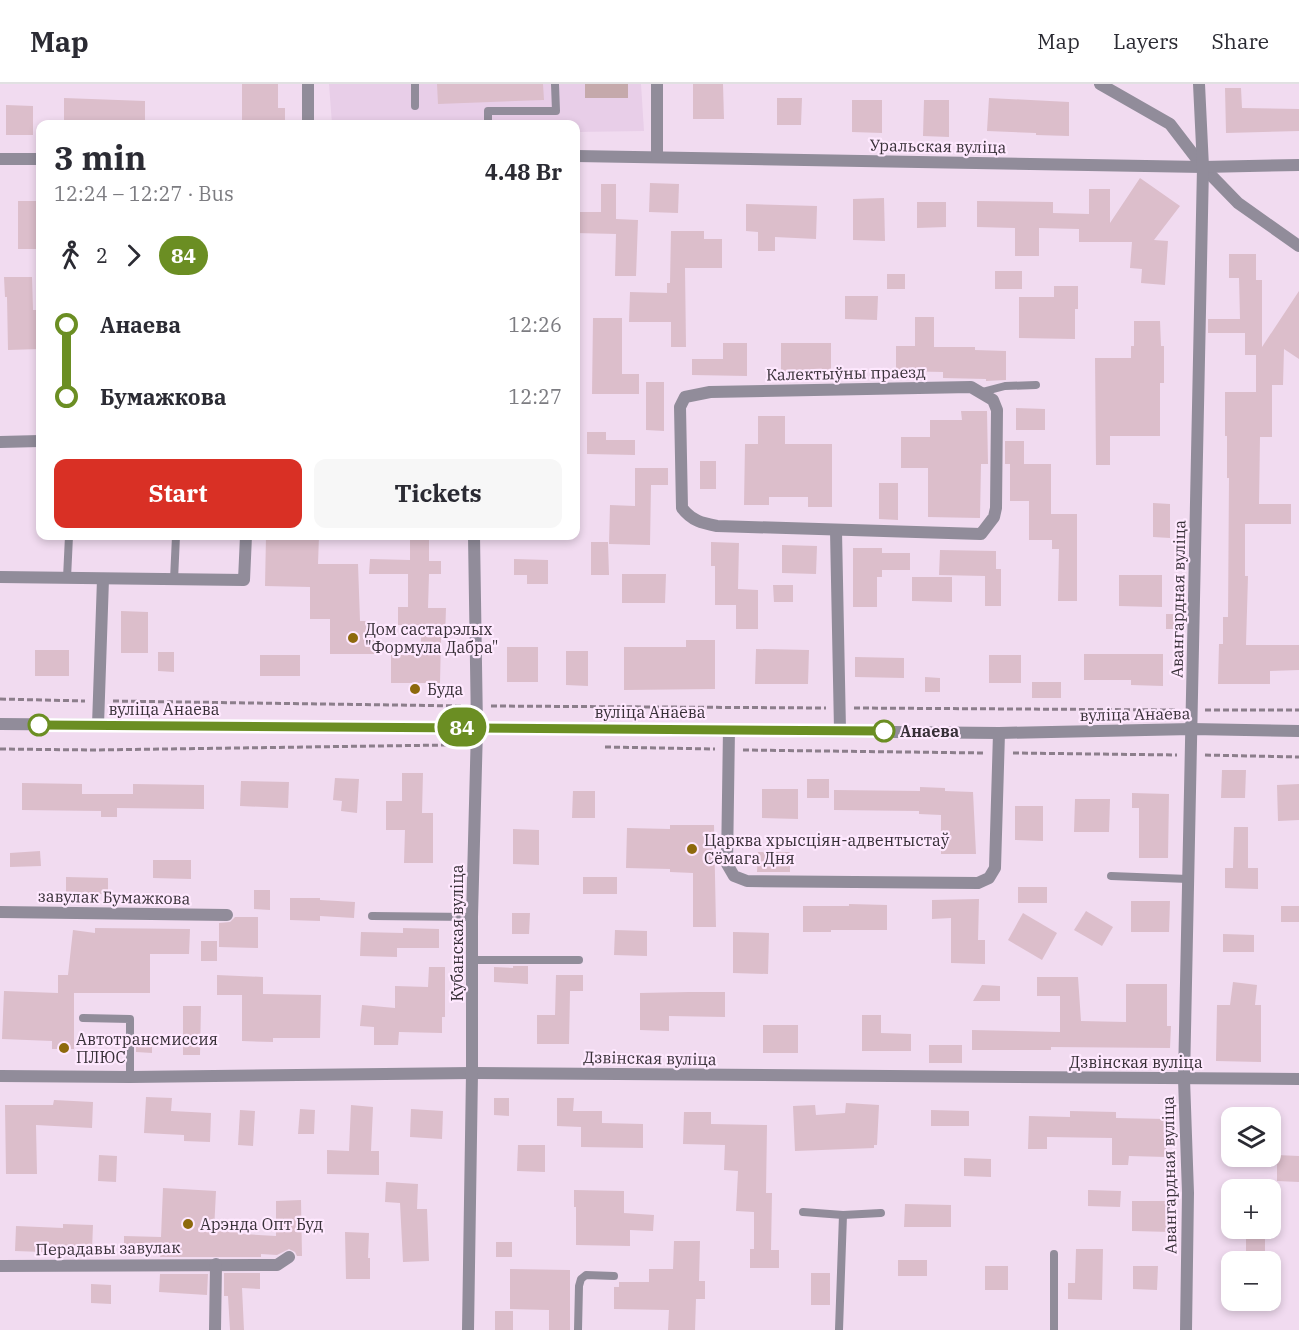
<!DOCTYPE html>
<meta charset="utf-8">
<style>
body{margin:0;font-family:"IBM Plex Serif",serif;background:#f7f7f7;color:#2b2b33;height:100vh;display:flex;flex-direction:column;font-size:22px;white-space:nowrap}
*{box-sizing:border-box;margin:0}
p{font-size:20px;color:#7c7c81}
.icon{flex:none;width:33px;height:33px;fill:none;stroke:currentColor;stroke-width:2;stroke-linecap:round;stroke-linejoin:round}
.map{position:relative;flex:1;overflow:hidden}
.drawer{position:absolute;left:36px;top:36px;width:544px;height:420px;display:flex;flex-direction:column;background:#fff;border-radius:12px;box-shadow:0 3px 9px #0003}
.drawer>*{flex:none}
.badge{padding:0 12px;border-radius:20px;font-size:21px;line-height:39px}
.fabs{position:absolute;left:1221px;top:1023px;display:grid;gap:12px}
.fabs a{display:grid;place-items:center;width:60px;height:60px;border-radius:12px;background:#fff;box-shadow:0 3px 9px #0003;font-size:30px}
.map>.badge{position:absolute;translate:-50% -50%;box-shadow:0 0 0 3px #fff}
.legs{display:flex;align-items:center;gap:9px;height:66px;padding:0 18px;font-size:20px}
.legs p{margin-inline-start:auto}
.head{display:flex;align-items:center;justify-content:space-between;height:102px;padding:0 18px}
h1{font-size:33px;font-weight:800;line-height:45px}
.action{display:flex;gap:12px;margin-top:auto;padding:12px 18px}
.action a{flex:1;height:69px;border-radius:12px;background:#d93025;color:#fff;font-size:24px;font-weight:800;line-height:69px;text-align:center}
.action a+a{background:#f7f7f7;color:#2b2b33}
ul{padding:0 18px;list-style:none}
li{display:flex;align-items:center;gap:21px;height:72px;font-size:22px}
li i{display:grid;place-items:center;width:9px;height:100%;margin:0 8px;background:currentColor}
li i::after{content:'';width:15px;height:15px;margin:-8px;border:4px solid;border-radius:50%;background:#fff}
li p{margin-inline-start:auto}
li:first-child i{background:linear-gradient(#0000 50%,currentColor 0)}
li:last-child i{background:linear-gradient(currentColor 50%,#0000 0)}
header{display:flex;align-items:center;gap:36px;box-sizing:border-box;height:84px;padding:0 30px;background:#fff;border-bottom:2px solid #e1e1e2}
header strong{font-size:28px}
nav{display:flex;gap:33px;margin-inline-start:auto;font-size:21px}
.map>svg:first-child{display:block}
.built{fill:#e8cee8}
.green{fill:#c5a9ab}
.building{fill:#dcbecb}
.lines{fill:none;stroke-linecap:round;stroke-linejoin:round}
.path{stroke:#8c7e8b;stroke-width:3;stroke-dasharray:6 3;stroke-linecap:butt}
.service{stroke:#918c9a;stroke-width:8}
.minor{stroke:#918c9a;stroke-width:12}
.tertiary{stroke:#918c9a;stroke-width:12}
.line-1-casing{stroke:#fff;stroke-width:14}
.line-1{stroke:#6b8e23;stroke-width:9}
.poi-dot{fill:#8d690c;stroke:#fee8fe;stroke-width:2}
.stop-1-dot{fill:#fff;stroke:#6b8e23;stroke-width:3}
.labels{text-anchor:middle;stroke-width:4.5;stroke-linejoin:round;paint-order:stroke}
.street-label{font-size:16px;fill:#383038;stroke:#fee8fe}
.poi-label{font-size:16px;fill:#383038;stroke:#fee8fe;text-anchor:start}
.stop-label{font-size:16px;font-weight:bold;fill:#383038;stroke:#fee8fe;text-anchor:start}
</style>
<header>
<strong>Map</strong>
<nav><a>Map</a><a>Layers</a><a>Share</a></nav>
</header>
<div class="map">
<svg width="1299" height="1246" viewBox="0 0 1299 1246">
<rect width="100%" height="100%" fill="#f1dbf0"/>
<!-- built -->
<path class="built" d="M329,0H641L644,47L576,48V40H332Z"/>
<!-- green -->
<rect class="green" x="585" y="0" width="43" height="14"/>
<!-- building -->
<g class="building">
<path d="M242,0H278V24H285V40H242Z"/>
<path d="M437,0H543L544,16L438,20Z"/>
<path d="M693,0H723L724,35H693Z"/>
<path d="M1225,4H1241L1242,24L1299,25V47L1226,49Z"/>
<path d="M64,14L145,17V40H64Z"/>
<path d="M777,14H802L801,41H777Z"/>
<path d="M989,14L1069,18V52L1036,51V49L987,47Z"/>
<path d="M852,16H882V49L852,48Z"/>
<path d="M924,16H949V53L923,52Z"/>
<path d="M6,21L33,22V51H6Z"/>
<path d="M1140,94L1180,122L1154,156L1168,157L1165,201L1141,199L1142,185L1130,184L1132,158H1079V145L1039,144V172H1015V144L977,143V117L1053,118V129L1089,130V105H1110V139Z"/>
<path d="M650,99L679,100L678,129L649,128Z"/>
<path d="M601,100H616V135L638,136L636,192H615L616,150L576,149V128H601Z"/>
<path d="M884,114L885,157L853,156V115Z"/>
<rect x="18" y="117" width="22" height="48"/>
<path d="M917,118H946V143L917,144Z"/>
<path d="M746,120L817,122L816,155L775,153V167H758V148L746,147Z"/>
<path d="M671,147H704V155H722V184H685L686,263H671V238H629L630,208L667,209V199H670Z"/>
<path d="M1229,170H1256V196H1262V263L1299,207V275L1284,265L1283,301H1272V353H1260L1259,420H1291V440H1245V492H1248L1246,561H1299V586L1270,587V600H1218L1219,560H1223V533H1228L1229,394H1227V352H1225V308H1256V271H1245V249H1208V235H1240L1239,194H1229Z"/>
<rect x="995" y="187" width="27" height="18"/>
<rect x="887" y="190" width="18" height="15"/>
<path d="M4,193H32L33,226H40V265L8,266L7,213H5Z"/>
<path d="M1054,202H1078V225H1075V255L1019,254V213H1054Z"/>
<path d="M845,212H878L877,236L845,235Z"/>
<path d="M915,233H934V263H975V266L1006,267V296L986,297V295L943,294V288L896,287V262H915Z"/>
<path d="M593,234H622V290H639V310H592Z"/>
<path d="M1134,237H1160L1161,262H1164V299H1160V352H1110V381H1096L1095,274H1131V262H1134Z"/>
<path d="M723,259H747V292L692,291V275H723Z"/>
<rect x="781" y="259" width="50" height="30"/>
<path d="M646,298H664V347L646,346Z"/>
<path d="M1016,324L1045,325V346H1016Z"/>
<path d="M961,327H987L988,380H981L980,434L928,433V384H901V353H930V336H962Z"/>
<path d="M758,332H785V360H832V423H808V413H769V421H744L745,360H758Z"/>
<path d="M587,348H606V356H635V371L587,370Z"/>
<path d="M1005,357H1024V380H1051V430H1077V517H1058L1059,465H1052V456H1029V417H1010V380H1005Z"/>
<rect x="700" y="377" width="16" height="28"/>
<path d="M635,384H668V401H651L650,461L609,460L610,421L635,422Z"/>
<path d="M879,399H898V436L879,435Z"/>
<path d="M1153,419L1170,420V454L1153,453Z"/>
<path d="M266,452H319L318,480H358L360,537H376L375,570H330V535H310V503L265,502Z"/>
<path d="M410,452H429V477H441V490H429L428,524H446L445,554H441L440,599H391V571H421V541H398V523H408V490H369L370,475L410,476Z"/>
<path d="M591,458H608L609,491H591Z"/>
<path d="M711,458L739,459L738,505L758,506V545H736V521H715V482H711Z"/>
<path d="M782,461L817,462L816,490L782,489Z"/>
<path d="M853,464H882V469H910V486H882V493H877V523H853Z"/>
<path d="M940,466L996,467V485H1001V522H985V492L939,491Z"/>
<path d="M514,475L548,476V500H527V491H514Z"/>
<path d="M622,490H666L665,519H622Z"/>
<path d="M1119,491H1162V523L1119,522Z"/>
<path d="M912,493H952V518L912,517Z"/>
<path d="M773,501H793V518H774Z"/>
<path d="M121,527L148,528V569H121Z"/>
<rect x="1166" y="530" width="17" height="15"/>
<path d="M686,556H715V605L624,606V563H686Z"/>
<rect x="507" y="563" width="31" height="35"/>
<path d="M756,565L809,566L808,600H755Z"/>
<rect x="35" y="566" width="34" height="26"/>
<path d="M566,567H588V602L566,601Z"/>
<path d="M158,568H174V588L158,587Z"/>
<path d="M1084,570H1163V602L1131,601V596H1084Z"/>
<rect x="260" y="571" width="40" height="21"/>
<rect x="989" y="571" width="32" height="28"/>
<path d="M855,573L904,574V594L855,593Z"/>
<path d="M925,593L940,594V608H925Z"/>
<rect x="1032" y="598" width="29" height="16"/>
<path d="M1222,686H1246L1245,714H1221Z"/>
<path d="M402,689H423L422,729H433V779H404L405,746H386V717H402Z"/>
<path d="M335,694L359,695L357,729L341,727L342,717L333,716Z"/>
<rect x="807" y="695" width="22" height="19"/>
<path d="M241,697L289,698L288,724L240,722Z"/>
<path d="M22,699L82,700V710H133V700L204,701V725L117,724V733H101V727L22,726Z"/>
<path d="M1299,700V736L1278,737L1277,701Z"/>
<path d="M920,703L945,704V707L973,708L976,770H941V731L919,730V727L834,726V706L920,707Z"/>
<path d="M762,705H798V735L762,734Z"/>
<path d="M573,707H595V734H572Z"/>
<path d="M1132,709L1169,710L1168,774H1139V724H1132Z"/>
<path d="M1075,715H1110L1109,748H1074Z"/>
<path d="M1015,722H1043V757L1015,756Z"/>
<path d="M670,741H714L716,843H693V789L670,788V785L626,784L627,744L670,745Z"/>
<path d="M1234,743H1248V784H1258V805L1225,804V784H1233Z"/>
<path d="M513,745L539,746V781L513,780Z"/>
<path d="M40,767L41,782L10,783V769Z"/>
<path d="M758,768H790V788H757Z"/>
<path d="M153,776H191V795L153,794Z"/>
<path d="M66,793L108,794V810H66Z"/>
<rect x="583" y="793" width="34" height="17"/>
<rect x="1018" y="803" width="29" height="16"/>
<path d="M254,806H270V826L254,825Z"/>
<path d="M290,814H320V816L355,818L354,834L320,832V837L290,836Z"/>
<path d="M979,815L978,856H985V880L951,879V834L932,835V816Z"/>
<path d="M1131,817H1170L1169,848H1131Z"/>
<path d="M849,820L887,821V846H831V848H803V822H849Z"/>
<rect x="1281" y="822" width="18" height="16"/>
<path d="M1086,827L1113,843L1102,862L1074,846Z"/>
<path d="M512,829H530L529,850H512Z"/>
<path d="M1023,829L1057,849L1042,876L1008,856Z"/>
<path d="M235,833H258V864L219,863V839L230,838Z"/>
<path d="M95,844L190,845L189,870H150V909H74V965H52V957L2,955L4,907L58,909V891H68L73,846L95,849Z"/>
<path d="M403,844L439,845V864H397V873L360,872L361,848L403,849Z"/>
<path d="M615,846L647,847V872L614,871Z"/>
<path d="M733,848L769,849L768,890L733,889Z"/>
<path d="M1223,850L1254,851V868H1223Z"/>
<rect x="201" y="857" width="16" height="20"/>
<path d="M513,882H528V900L494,898V883L513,884Z"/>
<path d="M429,883H445V933H442V949L399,948L398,961H374V943L360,942L362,921L395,924V902L428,903Z"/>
<path d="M217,891L263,893V910L321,911L320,954H273V958L242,957V911H217Z"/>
<path d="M556,891H583V907H570L569,960H537V931H555Z"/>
<path d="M1037,893H1078L1081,937L1126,938V900H1167V942H1171L1170,964L1051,963V966H972V946L1060,948V912H1037Z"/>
<path d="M1233,898L1257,901L1255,921H1261V978L1216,977L1217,921H1230Z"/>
<path d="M982,901L1000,902V917H973Z"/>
<path d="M689,908H725V933L669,932V947L640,946V909Z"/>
<path d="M183,922H201L200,971H183Z"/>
<path d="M862,931H881V949L911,950V967H862Z"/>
<rect x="763" y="941" width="35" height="28"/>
<path d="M136,953L152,954V969L136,968Z"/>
<rect x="929" y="961" width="33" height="18"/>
<path d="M146,1013L172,1014L171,1027L211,1029L210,1058L184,1057V1051L144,1049Z"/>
<path d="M494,1014H509V1032L494,1031Z"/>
<path d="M557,1014H574L573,1027H602V1039L643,1040V1064L581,1063V1043L557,1042Z"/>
<path d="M54,1016L93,1018L92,1044L36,1041L37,1090H6L5,1021H53Z"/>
<path d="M846,1019L879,1021L877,1061H874V1064L795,1067L793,1022L815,1021L816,1031L845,1029Z"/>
<path d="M351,1021L373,1023L371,1067H379V1091L327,1090V1066L349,1067Z"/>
<path d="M300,1025L315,1026L314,1050H298Z"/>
<path d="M411,1025L443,1027L442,1055L410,1053Z"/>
<path d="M240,1026L255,1027L253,1062L238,1061Z"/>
<path d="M931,1026L969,1027V1042H931Z"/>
<path d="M1070,1027L1116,1028V1034L1166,1035V1073L1129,1072L1128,1081H1112V1054L1047,1053V1065H1028L1029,1032L1070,1033Z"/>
<path d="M684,1028H711V1040L767,1041L766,1109H772L771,1166H779V1184H750V1165H754V1128L736,1127L738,1087L724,1086L725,1061L683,1060Z"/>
<path d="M518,1061H545V1088L517,1087Z"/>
<path d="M99,1071L117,1072L116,1098L98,1097Z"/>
<path d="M1277,1071L1299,1072V1098L1277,1097Z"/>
<path d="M964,1074L991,1075V1093L964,1092Z"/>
<path d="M386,1098L418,1100L417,1125H427L429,1177L403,1178L400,1119L385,1118Z"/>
<path d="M163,1104L216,1107L214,1147L243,1148V1150L276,1152V1117L301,1116L302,1172H297L295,1168L289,1165L277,1171L261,1170V1173H160L161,1170L124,1168V1152L161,1153Z"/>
<path d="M574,1106L624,1107V1129L654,1131L653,1147L630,1146V1162L576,1161V1123H574Z"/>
<path d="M1088,1106L1121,1107L1120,1123L1088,1122Z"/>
<path d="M1132,1117H1172V1148L1132,1147Z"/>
<path d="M905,1120L951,1121V1143H904Z"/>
<path d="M63,1140L93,1141L92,1166L43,1164V1168L15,1167L16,1142L63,1144Z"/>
<path d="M345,1148L369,1149L368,1174H370V1195H346Z"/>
<path d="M1246,1154H1265V1174L1246,1173Z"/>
<path d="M674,1157H700L699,1197H705V1215H696L695,1246H668L669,1226L614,1225V1203H619V1198H649V1185H673Z"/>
<rect x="496" y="1158" width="16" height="15"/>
<path d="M1076,1165H1103L1102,1216L1068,1215V1199H1075Z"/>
<rect x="898" y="1176" width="29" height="16"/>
<rect x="985" y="1182" width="23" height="24"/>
<path d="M1133,1182H1158L1157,1206L1133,1205Z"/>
<path d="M510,1185L570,1186V1246H549V1226L510,1225Z"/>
<path d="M224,1189H260V1205L242,1204L244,1246H230L228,1212H224Z"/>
<rect x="811" y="1189" width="19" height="32"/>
<path d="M160,1190H208L207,1211L159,1208Z"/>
<path d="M91,1200L111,1201V1220L91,1219Z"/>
<rect x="495" y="1227" width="18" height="19"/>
</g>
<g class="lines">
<!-- path -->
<g class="path">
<path d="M0,615L85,617"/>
<path d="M113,617L463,622"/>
<path d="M491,622L826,624"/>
<path d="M854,624L1177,626"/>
<path d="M1205,626H1299"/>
<path d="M605,663L715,665"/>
<path d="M0,665L93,666L448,661"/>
<path d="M743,666L985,669"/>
<path d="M1013,669L1177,671"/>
<path d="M1205,671L1299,673"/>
</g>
<!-- service -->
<g class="service">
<path d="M415,0V22"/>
<path d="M488,40V27H556L555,0"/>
<path d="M982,308L1005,302L1036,301"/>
<path d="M67,494L69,452"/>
<path d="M174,496L176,452"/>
<path d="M1111,792L1188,795"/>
<path d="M372,832L472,833"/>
<path d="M473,876H579"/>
<path d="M83,934L130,935V993"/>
<path d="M803,1128L843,1131L839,1246"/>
<path d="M843,1131L881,1129"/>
<path d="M1054,1170V1246"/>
<path d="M578,1246L579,1202L581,1195L586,1191L614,1192"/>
</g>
<!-- minor -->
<g class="minor">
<path d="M308,0V40"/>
<path d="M1100,0L1170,40L1203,83L1238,119L1299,162"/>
<path d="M576,72L1203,83L1299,81"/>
<path d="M657,72V0"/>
<path d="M0,75H40"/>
<path d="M971,303L993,316L997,326L996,424L994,433L981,450L717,442C702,439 692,437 682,424L680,323L685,313L710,308Z"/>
<path d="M0,358L40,357"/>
<path d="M836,447L840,646"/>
<path d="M0,493L244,496L246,452"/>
<path d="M98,641L103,495"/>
<path d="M729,645L727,780L734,792L747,797L978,799L989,794L995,784L999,649"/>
<path d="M0,828L227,831"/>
<path d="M0,992L130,993L472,989L1299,995"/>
<path d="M0,1182L277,1181L289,1173"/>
<path d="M215,1246L216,1180"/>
<path d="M468,1246L472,989V833L477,644L474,452"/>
<path d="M1186,1246L1188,1109L1184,995L1203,83L1199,0"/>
</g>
<!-- tertiary -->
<path class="tertiary" d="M0,640L999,649L1192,645L1299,647"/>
</g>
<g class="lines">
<defs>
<path id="line-1" d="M39,641L884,647"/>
</defs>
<!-- line-1 casing -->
<use href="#line-1" class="line-1-casing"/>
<!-- line-1 -->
<use href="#line-1" class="line-1"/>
</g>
<!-- markers -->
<g class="poi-dot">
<circle cx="353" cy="554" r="6"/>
<circle cx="415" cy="605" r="6"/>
<circle cx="692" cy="765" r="6"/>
<circle cx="64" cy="964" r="6"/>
<circle cx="188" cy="1140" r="6"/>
</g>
<g class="stop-1-dot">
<circle cx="39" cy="641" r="10"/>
<circle cx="884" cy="647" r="10"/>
</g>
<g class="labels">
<!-- street labels -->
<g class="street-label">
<text transform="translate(938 62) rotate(1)" y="6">Уральская вуліца</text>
<text transform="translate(846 289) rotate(-1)" y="6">Калектыўны праезд</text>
<text transform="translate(1178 515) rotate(-89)" y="6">Авангардная вуліца</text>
<text x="164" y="631">вуліца Анаева</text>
<text x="650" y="634">вуліца Анаева</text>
<text transform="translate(1135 630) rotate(-1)" y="6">вуліца Анаева</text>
<text transform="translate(114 813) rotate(1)" y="6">завулак Бумажкова</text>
<text transform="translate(457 849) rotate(-90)" y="6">Кубанская вуліца</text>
<text transform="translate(650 974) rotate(1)" y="6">Дзвінская вуліца</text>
<text x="1136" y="984">Дзвінская вуліца</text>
<text transform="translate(1169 1091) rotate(-91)" y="6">Авангардная вуліца</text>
<text transform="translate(108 1164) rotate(-1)" y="6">Перадавы завулак</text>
</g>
<!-- poi labels -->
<g class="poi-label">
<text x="365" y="551">Дом састарэлых<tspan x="365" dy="18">"Формула Дабра"</tspan></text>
<text x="427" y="611">Буда</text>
<text x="704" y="762">Царква хрысціян-адвентыстаў<tspan x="704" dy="18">Сёмага Дня</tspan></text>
<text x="76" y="961">Автотрансмиссия<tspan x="76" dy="18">ПЛЮС</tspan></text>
<text x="200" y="1146">Арэнда Опт Буд</text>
</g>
<!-- stop labels -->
<g class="stop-label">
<text x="900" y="653">Анаева</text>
</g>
</g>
</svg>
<div class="fabs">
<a><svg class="icon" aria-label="layers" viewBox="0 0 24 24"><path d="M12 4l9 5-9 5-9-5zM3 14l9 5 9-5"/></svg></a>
<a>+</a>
<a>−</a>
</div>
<b class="badge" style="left:462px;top:643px;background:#6b8e23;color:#fff">84</b>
<section class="drawer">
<div class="head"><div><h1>3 min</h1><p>12:24 – 12:27 · Bus</p></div><b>4.48 Br</b></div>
<div class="legs"><svg class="icon" aria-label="walk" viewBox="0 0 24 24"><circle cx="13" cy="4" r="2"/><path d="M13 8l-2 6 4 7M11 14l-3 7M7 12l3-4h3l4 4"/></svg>2<svg class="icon" aria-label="forward" viewBox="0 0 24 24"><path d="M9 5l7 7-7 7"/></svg><b class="badge" style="background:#6b8e23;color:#fff">84</b></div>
<ul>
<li><i style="color:#6b8e23"></i><b>Анаева</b><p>12:26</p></li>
<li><i style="color:#6b8e23"></i><b>Бумажкова</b><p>12:27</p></li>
</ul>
<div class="action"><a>Start</a><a>Tickets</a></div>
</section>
</div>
